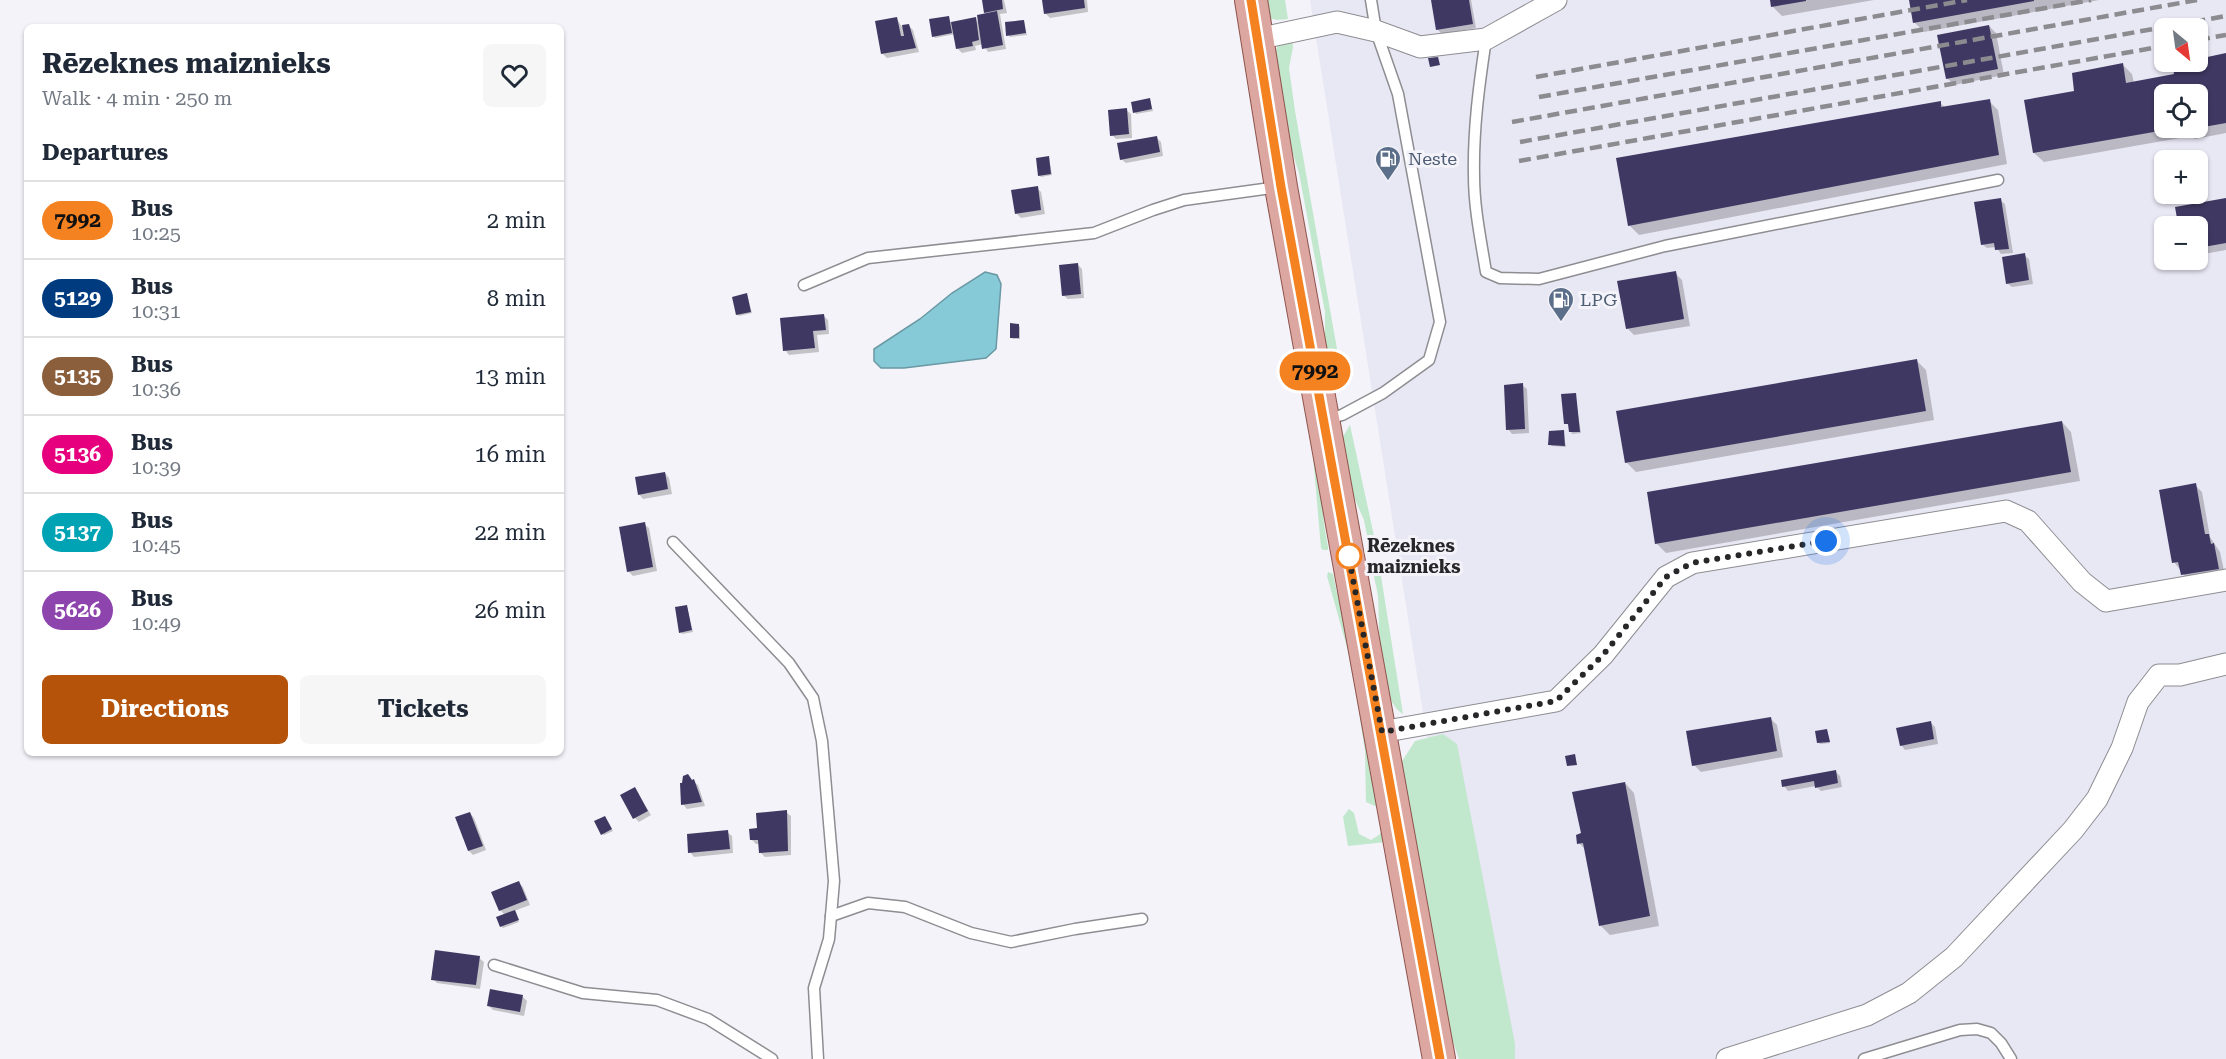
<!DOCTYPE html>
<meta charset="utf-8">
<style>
body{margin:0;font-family:"Roboto Serif",serif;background:#f6f6f7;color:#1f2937;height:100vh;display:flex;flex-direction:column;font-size:22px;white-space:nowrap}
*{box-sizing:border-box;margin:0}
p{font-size:20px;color:#747a83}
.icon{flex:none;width:33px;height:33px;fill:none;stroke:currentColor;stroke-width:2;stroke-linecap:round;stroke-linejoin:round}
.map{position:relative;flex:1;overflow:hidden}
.side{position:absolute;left:24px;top:24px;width:540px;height:732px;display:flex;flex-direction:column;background:#fff;border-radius:9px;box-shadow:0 2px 4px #0004}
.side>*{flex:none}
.badge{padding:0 12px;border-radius:20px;font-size:21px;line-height:39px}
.needle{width:39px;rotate:151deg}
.controls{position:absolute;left:2154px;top:18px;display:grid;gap:12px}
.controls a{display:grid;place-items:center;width:54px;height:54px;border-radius:9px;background:#fff;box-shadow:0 2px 4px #0004;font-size:30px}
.you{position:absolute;width:30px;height:30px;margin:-15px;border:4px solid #fff;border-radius:50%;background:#1a73e8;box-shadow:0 0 0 9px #1a73e833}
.map>.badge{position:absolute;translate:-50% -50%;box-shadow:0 0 0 3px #fff}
h2{padding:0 18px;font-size:22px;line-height:54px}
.round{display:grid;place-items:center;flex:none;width:63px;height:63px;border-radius:9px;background:#f6f6f7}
.overview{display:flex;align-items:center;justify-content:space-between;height:102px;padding:0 18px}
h1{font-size:28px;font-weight:700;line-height:45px}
.primary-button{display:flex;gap:12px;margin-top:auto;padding:12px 18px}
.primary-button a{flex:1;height:69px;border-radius:9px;background:#b45309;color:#fff;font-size:24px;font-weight:700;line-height:69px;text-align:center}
.primary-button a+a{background:#f6f6f7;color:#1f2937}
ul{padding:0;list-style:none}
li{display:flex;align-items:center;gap:18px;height:78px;padding:0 18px;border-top:2px solid #e0e1e3}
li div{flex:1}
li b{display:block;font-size:22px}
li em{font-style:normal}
li .badge{min-width:66px;font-weight:700;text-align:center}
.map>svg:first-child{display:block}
.built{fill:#e8e7f4;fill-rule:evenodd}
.green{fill:#c1e7cd}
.water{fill:#86c9d7;stroke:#6a98a3;stroke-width:1.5}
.shadow{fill:#0003;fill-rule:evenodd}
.building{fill:#3f3862}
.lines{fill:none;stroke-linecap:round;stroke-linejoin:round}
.lane-casing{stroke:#8d8d92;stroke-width:13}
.street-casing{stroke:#8d8d92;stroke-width:23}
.primary-casing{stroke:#8e544d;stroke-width:34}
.lane{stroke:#fff;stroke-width:10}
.street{stroke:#fff;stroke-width:21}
.primary{stroke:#dca7a0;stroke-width:32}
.rail{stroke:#8c8b8f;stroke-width:4.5;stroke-dasharray:12 6;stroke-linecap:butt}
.line-casing{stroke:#fff;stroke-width:14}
.line{stroke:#f58220;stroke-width:9}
.walk{stroke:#272729;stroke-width:6;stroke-dasharray:0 10.8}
.stop-dot{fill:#fff;stroke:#f58220;stroke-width:3}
.labels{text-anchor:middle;stroke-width:6;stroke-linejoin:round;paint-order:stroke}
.service-label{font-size:18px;fill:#4e5e75;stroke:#f4f3f9;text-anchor:start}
.stop-label{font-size:18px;font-weight:bold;fill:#272729;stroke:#f4f3f9;text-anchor:start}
</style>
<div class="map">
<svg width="2226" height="1059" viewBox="0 0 2226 1059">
<rect width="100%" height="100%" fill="#f4f3f9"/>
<!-- built -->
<path class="built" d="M1310,0H2226V1059H1478ZM2164,28H2198V62H2164ZM2164,94H2198V128H2164ZM2164,160H2198V194H2164ZM2164,226H2198V260H2164Z"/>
<!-- green -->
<g class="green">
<path d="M1264,0H1285L1288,19L1277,20L1269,18Z"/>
<path d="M1292,39L1293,47L1289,68L1295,111L1343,383L1330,386L1325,354V312L1299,173L1282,119L1274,53L1278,46Z"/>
<path d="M1350,425L1374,536V539L1368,540L1364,520L1349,486L1341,440Z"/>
<path d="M1311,433L1318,454L1324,524L1328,547V550H1323L1321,548Z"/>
<path d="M1378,568L1381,576L1403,714C1376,697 1380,627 1378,597C1377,588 1374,579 1373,569Z"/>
<path d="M1328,572L1333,574L1337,593L1351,624L1357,675L1353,679L1348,651L1327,576Z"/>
<path d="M1357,699L1361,701L1386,842L1348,846L1343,817L1349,809L1354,813L1359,834L1371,840L1379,835L1382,831L1377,807L1366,802L1365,751Z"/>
<path d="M1443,734L1457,744L1515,1044V1059H1459L1451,1036L1399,766L1415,741Z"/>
</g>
<!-- water -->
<path class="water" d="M985,272L997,275L1001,284L996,349L986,358L904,368H881L874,361V349L920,319L952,293Z"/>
<!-- shadow -->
<g class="shadow">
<path d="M983,0H1004L1007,13L1000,14L1006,49L988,52L983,44L975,46L976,50L962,53L957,48L955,34L935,38L933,36L948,17L951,23L975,19L980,24L986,15Z"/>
<path d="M1043,0H1087L1088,12L1050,18L1046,14Z"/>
<path d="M1433,0H1471L1476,28L1442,34L1438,30Z"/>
<path d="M1772,0H1874L1782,16L1773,7Z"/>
<path d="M1911,0H2099L1924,32L1915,23Z"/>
<path d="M897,19L902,27L909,26L913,30L919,52L887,58L882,53Z"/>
<path d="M1024,22L1027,35L1010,37L1008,35Z"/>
<path d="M1989,26L1996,33L2004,75L1954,85L1947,78Z"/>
<path d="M2226,55V133L2195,139L2191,136L2044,162L2034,153L2076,93L2123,65L2132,74L2134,83L2176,75L2174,64ZM2164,94H2198V128H2164Z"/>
<path d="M1150,100L1153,111L1136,114L1135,112Z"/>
<path d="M1989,101L1998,110L2007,164L1639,235L1629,225L1940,103L1946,108Z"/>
<path d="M1126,110L1131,114L1132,138L1116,139L1112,135Z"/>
<path d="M1156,137L1161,142L1163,156L1126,163L1121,159Z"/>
<path d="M1049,158L1052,175L1041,177L1039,175Z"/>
<path d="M1037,188L1041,192L1045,214L1021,218L1016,213Z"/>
<path d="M2226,199V250L2198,255V226H2174H2180Z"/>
<path d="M2000,200L2005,204L2013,253L2001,254L1996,247L1987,248L1982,244Z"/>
<path d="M2024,255L2029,259L2033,284L2012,287L2007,283Z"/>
<path d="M1078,265L1082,269L1084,298L1068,299L1063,295Z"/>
<path d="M1675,273L1682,280L1690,326L1634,335L1627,328Z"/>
<path d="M747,295L752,313L739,316L737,314Z"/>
<path d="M823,315L828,320L829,334L817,335L819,352L789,355L785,350Z"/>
<path d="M1018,325L1020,327V339H1013L1011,337Z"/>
<path d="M1917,361L1926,370L1934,420L1636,472L1627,463Z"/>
<path d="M1522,385L1527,389L1529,433L1512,434L1508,429Z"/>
<path d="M1575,395L1581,433L1572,434L1569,425L1565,423Z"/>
<path d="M2062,422L2071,432L2080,481L1666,553L1657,544L1649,494Z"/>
<path d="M1563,431L1566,447L1552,446L1550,444Z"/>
<path d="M665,473L669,478L672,494L643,499L639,494Z"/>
<path d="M2195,485L2202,492L2210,537L2220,552L2225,575L2189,581L2174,562Z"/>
<path d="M644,524L649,528L657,571L633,576L628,571Z"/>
<path d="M687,607L693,632L682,634L681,632Z"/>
<path d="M1770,718L1777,725L1783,757L1701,772L1694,765Z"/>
<path d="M1931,723L1935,727L1938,744L1905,750L1901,745Z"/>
<path d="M1827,731L1830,743L1820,744L1819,743Z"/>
<path d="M1836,772L1840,776L1842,787L1821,791L1816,786L1788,791L1784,786Z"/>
<path d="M693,781L698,785L705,806L687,809L683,804Z"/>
<path d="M1625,783L1634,793L1659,926L1610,935L1600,925L1586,850L1579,843L1582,834Z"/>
<path d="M635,789L651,815L639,822L635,818Z"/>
<path d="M786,812L791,816V855L765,857L761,853L760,844H756L751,839L759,829Z"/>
<path d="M470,813L474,818L486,850L473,855L469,851Z"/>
<path d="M605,817L613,831L604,835L602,834Z"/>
<path d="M727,832L732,836L733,853L694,857L690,852Z"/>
<path d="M519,883L523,887L530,905L514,911L519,922L503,928L501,926L505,915L500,910Z"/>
<path d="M479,958L484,962L480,989L437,983L433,979Z"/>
<path d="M523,997L527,1001L524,1016L493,1010L488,1005Z"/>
</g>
<!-- building -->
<g class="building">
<path d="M982,0H1002L1003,9L984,13Z"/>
<path d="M1042,0H1084L1085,8L1044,14Z"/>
<path d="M1431,0H1469L1473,24L1436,30Z"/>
<path d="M1770,0H1806V1L1771,7Z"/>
<path d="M1909,0H2034V1L1913,23Z"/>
<path d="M997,11L1003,45L982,49L977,15Z"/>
<path d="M949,16L952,33L932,37L929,19Z"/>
<path d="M897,17L901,36H904L902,25L909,24L916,48L881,54L875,21Z"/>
<path d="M976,17L979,40L972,42L973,46L956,49L951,22Z"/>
<path d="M1024,20L1026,33L1006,36L1005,22Z"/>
<path d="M1989,25L1998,69L1946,79L1937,35Z"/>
<path d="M2226,53V123L2198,128V94H2164V128L2171,129L2033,153L2024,100L2074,91L2072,73L2123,63L2126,83L2174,74L2172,63L2198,62V59Z"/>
<path d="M1438,57L1440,65L1430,67L1428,58Z"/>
<path d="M1150,98L1152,109L1133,113L1131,102Z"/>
<path d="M1990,99L1999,155L1628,226L1616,158L1941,101V107Z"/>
<path d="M1127,108L1129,134L1110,136L1108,110Z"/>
<path d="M1157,136L1160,152L1120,160L1117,143Z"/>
<path d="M1049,156L1051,174L1038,176L1036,158Z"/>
<path d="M1038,186L1041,210L1015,214L1011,190Z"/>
<path d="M2001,198L2009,249L1995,250L1994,243L1981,245L1974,202Z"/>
<path d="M2226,198V243L2198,248V226H2173L2178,224L2175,207Z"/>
<path d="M2025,253L2029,280L2006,284L2002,257Z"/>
<path d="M1078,263L1081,294L1062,296L1059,265Z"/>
<path d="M1676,271L1684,319L1626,329L1617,281Z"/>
<path d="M747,293L751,312L736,315L732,297Z"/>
<path d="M824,314L826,330L813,331L815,348L783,351L780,318Z"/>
<path d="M1010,323L1019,324V338H1010Z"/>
<path d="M1917,359L1926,411L1625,463L1616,411Z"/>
<path d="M1523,383L1525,429L1506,430L1504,385Z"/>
<path d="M1576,393L1580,432H1569L1568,424H1564L1561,394Z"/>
<path d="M2062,421L2071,472L1655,544L1647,492Z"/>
<path d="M1564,430L1565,446L1548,445L1549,431Z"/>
<path d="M665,472L668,489L638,495L635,477Z"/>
<path d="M2196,483L2205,534H2209L2211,544L2214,543L2219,569L2181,575L2178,562L2172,563L2159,490Z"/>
<path d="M645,522L653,567L627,572L619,527Z"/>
<path d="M687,605L692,630L679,633L675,607Z"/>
<path d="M1771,717L1777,751L1692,766L1686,731Z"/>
<path d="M1931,721L1934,739L1900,746L1896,728Z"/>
<path d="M1827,729L1830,742L1817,743L1815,731Z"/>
<path d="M1575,754L1577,765L1567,766L1565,756Z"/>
<path d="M1836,770L1838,783L1815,788L1814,781L1782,787L1781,780Z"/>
<path d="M688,774L692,780L694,779L702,802L681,805L680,783H682L683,776Z"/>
<path d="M1625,782L1650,916L1599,926L1583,843L1577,844L1576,835L1581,833L1572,792Z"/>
<path d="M635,787L648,811L633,819L620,795Z"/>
<path d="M787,810L788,851L759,853L758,840H750L749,829L757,828L756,813Z"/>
<path d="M470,812L483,846L468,851L455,817Z"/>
<path d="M605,816L612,829L601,835L594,821Z"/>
<path d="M728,830L730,849L688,853L687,834Z"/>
<path d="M519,881L527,900L499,911L491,892Z"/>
<path d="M515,910L519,920L500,927L496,917Z"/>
<path d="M435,950L480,956L476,985L431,980Z"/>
<path d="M490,989L523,995L520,1012L487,1006Z"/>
</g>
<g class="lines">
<defs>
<g id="lane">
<path d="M1486,39C1479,85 1473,130 1474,176C1474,208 1481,241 1486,272L1500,278L1539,279L1665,246L1998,180"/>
<path d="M804,285L868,258L1094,233L1153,210L1184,200L1278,187"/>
<path d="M1324,420L1342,415L1383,393L1429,360L1440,322L1398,94L1376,31L1371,0"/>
<path d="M673,542L789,663L813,698L822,741L834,881L829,939L814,988L818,1059"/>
<path d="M831,916L868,903L905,907L971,933L1011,942L1075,929L1142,919"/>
<path d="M494,965L583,993L657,1000L708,1019L772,1059"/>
<path d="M1864,1059L1960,1030L1977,1029L1991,1033L2001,1043L2011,1059"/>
</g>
<g id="street">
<path d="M1257,39L1337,22L1376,31L1420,47L1486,39L1556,0"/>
<path d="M1381,732L1556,701L1603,655L1666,577L1692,563L2006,511L2028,521L2082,582L2106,601L2226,580"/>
<path d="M1727,1059L1867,1015L1909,993L1954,957L2073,830L2097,799L2122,748L2138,702L2159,675H2180L2226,664"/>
</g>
<path id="primary" d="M1251,0L1281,187L1439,1059"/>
</defs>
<!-- lane casing -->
<use href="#lane" class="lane-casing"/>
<!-- street casing -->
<use href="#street" class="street-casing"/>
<!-- primary casing -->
<use href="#primary" class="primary-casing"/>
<!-- lane -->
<use href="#lane" class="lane"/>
<!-- street -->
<use href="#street" class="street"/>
<!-- primary -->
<use href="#primary" class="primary"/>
<!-- rail -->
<g class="rail">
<path d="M2198,40L2226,35"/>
<path d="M1536,77L1967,0"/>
<path d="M1539,97L2091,0"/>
<path d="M1512,122L2197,0"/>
<path d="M1520,142L2226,16"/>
<path d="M1519,161L2164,46"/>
</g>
</g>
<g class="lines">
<defs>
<path id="line" d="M1251,0L1281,187L1440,1059"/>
</defs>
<!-- line casing -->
<use href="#line" class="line-casing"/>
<!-- line -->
<use href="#line" class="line"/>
<!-- walk -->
<path class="walk" d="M1349,556L1348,553L1382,732L1556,701L1603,655L1666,577L1692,563L1826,541"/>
</g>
<!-- icons -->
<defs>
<symbol id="fuel-pin" viewBox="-11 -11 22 30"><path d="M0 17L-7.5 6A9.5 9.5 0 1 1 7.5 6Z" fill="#5c6f8a" stroke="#f4f3f9"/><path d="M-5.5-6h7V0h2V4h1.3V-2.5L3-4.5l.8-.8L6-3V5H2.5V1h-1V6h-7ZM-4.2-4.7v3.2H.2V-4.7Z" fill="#fff"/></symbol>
</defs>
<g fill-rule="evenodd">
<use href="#fuel-pin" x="1373" y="144" width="30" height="40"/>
<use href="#fuel-pin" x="1546" y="285" width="30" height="40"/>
</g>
<!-- markers -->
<circle class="stop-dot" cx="1349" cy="556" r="12"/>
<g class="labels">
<!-- service labels -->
<g class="service-label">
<text x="1408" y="165">Neste</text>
<text x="1580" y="306">LPG</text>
</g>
<!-- stop labels -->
<g class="stop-label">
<text x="1367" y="552">Rēzeknes<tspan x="1367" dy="21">maiznieks</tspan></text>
</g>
</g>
</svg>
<div class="controls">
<a><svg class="needle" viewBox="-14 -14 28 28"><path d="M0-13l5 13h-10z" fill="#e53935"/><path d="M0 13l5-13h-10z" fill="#747a83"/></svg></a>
<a><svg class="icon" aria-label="locate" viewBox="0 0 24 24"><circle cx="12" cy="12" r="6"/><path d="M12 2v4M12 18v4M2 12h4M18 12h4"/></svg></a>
<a>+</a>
<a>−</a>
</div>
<div class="you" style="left:1826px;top:541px"></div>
<b class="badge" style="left:1315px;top:371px;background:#f58220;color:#111">7992</b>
<section class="side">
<div class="overview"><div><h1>Rēzeknes maiznieks</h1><p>Walk · 4 min · 250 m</p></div><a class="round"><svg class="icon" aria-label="heart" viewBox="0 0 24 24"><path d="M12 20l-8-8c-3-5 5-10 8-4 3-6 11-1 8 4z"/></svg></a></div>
<h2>Departures</h2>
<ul>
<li><span class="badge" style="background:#f58220;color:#111">7992</span><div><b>Bus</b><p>10:25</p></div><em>2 min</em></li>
<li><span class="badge" style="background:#003b80;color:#fff">5129</span><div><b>Bus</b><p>10:31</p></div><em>8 min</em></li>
<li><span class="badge" style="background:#8b5e3c;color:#fff">5135</span><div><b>Bus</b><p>10:36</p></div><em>13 min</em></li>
<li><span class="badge" style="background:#e6007e;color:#fff">5136</span><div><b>Bus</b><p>10:39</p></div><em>16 min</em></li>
<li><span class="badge" style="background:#00a3b4;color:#fff">5137</span><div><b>Bus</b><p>10:45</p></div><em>22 min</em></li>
<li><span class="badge" style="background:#8e44ad;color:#fff">5626</span><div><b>Bus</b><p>10:49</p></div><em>26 min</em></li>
</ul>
<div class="primary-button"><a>Directions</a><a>Tickets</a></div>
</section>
</div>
